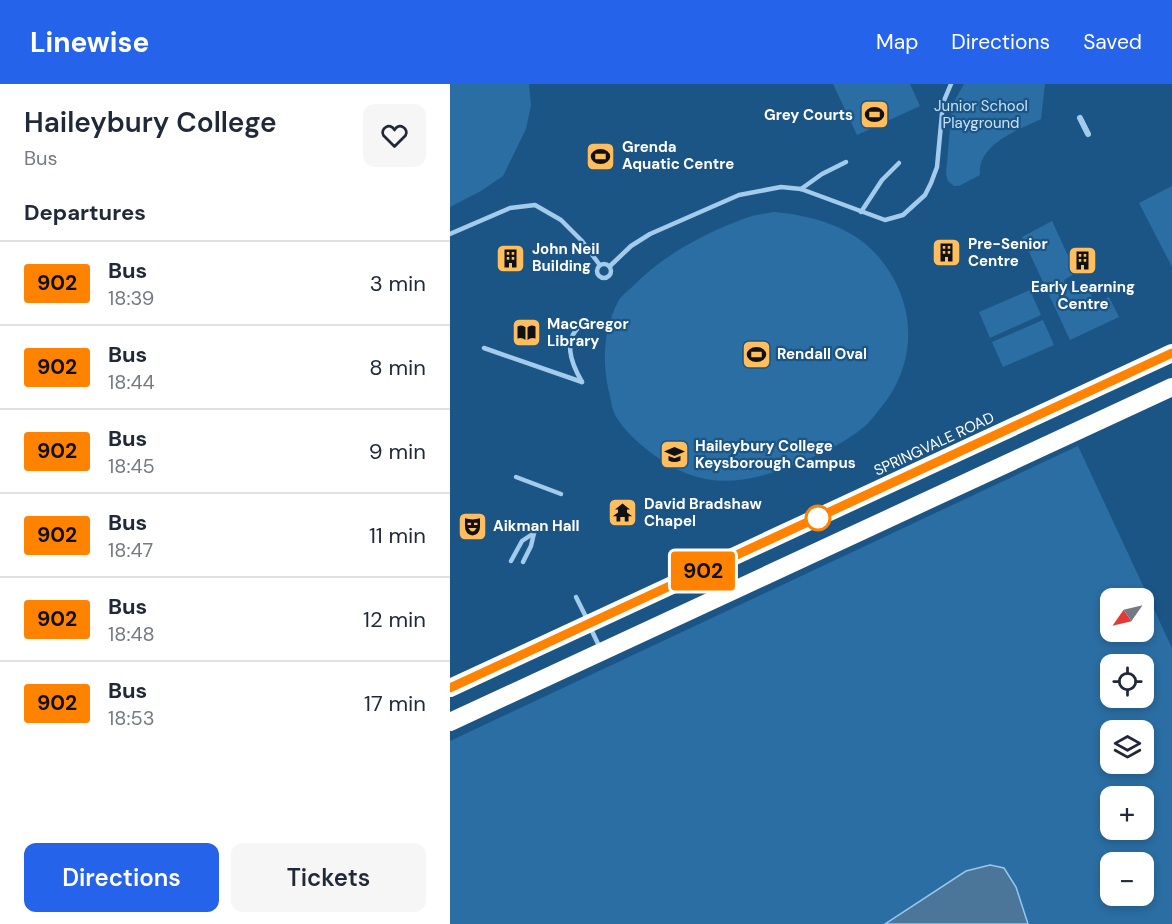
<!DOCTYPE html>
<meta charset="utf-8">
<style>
body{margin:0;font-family:"DM Sans",sans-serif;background:#f6f6f7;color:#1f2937;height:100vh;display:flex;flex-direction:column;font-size:22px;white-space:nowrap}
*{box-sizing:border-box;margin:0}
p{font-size:20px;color:#747a83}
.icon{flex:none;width:33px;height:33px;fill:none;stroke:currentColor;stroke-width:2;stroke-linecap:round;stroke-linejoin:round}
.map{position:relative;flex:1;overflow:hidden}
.drawer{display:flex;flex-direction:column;background:#fff;width:450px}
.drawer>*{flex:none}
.badge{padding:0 12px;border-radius:4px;font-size:21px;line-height:39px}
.needle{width:39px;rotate:236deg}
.buttons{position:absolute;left:650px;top:504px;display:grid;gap:12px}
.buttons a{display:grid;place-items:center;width:54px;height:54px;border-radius:12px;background:#fff;box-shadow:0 3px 9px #0003;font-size:30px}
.map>.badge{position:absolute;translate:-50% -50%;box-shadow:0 0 0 3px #fff}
h2{padding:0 24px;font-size:22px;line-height:54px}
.round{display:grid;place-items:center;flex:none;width:63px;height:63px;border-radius:12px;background:#f6f6f7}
.overview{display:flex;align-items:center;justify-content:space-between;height:102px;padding:0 24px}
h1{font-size:28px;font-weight:600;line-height:45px}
.primary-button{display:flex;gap:12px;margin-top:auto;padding:12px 24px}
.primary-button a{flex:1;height:69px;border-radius:12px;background:#2563eb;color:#fff;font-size:24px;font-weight:600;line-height:69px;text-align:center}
.primary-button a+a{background:#f6f6f7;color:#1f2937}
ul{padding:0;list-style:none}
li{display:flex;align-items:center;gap:18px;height:84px;padding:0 24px;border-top:2px solid #e0e1e3}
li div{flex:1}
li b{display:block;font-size:22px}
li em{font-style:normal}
li .badge{min-width:66px;font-weight:700;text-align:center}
header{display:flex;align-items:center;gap:36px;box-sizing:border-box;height:84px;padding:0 30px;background:#2563eb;color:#fff}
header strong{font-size:28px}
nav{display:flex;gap:33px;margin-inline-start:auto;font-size:21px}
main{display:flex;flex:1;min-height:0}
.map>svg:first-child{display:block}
.green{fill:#2b6ea3;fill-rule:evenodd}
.water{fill:#4b7599;stroke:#95c8ee;stroke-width:1.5}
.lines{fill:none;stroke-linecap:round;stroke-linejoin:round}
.lane{stroke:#a2cbec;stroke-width:4.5}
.street{stroke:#a2cbec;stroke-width:6}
.highway{stroke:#fff;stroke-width:18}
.line-casing{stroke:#fff;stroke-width:14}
.line{stroke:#ff8200;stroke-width:9}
.stop-dot{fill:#fff;stroke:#ff8200;stroke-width:3}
.labels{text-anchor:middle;stroke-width:4.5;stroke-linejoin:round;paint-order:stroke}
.park-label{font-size:15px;fill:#c7e3f9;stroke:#1b5586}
.poi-label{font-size:15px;font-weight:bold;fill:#fff;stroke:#1b5586;text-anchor:start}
.street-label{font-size:15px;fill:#fff;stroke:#1b5586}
</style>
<header>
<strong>Linewise</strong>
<nav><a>Map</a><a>Directions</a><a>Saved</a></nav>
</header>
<main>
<section class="drawer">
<div class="overview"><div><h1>Haileybury College</h1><p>Bus</p></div><a class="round"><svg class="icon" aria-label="heart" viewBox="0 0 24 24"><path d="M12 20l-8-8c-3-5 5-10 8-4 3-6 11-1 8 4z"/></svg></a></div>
<h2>Departures</h2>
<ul>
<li><span class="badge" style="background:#ff8200;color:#111">902</span><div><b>Bus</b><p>18:39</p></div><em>3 min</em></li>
<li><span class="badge" style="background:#ff8200;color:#111">902</span><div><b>Bus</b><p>18:44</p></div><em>8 min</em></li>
<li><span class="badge" style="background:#ff8200;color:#111">902</span><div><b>Bus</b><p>18:45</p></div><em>9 min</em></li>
<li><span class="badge" style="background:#ff8200;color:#111">902</span><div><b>Bus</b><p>18:47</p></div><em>11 min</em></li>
<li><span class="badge" style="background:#ff8200;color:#111">902</span><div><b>Bus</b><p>18:48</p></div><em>12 min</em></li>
<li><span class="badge" style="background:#ff8200;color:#111">902</span><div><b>Bus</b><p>18:53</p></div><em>17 min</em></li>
</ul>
<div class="primary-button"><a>Directions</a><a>Tickets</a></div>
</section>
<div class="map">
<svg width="722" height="840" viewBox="0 0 722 840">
<rect width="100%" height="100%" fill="#1b5586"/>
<!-- green -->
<g class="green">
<path d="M0,0H79L81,21L76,45L53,92L31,107L0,123Z"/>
<path d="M383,0H460L470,22L407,51Z"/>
<path d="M514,0H595L591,35C569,46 527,60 530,91L509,102H504L498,97L496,90L502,21Z"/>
<path d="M722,102V183L689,119Z"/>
<path d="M324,128C360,131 401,142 426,170C468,217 469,279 429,326C424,332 419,339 414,343C392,361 364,373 338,383C301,397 266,404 229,386C207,376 171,348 163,326C161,319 160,311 158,304C152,274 154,243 169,216C172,211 178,207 182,203C212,172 253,150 293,135C302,131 314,130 324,128Z"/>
<path d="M602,137L626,189L614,196L621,210L637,203L645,220L659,213L669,233L620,256L572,153Z"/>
<path d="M580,206L591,231L540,254L529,228Z"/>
<path d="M593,236L604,261L553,283L542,258Z"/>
<path d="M628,362L722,564V840H0V657ZM660,514H693V548H660ZM660,580H693V614H660ZM660,646H693V680H660ZM660,712H693V746H660ZM660,778H693V812H660Z"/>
</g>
<!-- water -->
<path class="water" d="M540,781L554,784L566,803L578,840H435L516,787Z"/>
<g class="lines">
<!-- lane -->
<g class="lane">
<path d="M351,105L372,90L396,78"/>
<path d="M411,128L432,96L449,79"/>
<path d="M0,150L60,124L85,121L111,136L132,157L149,180"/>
<circle cx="154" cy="187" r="7"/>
<path d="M160,182L181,162L200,150L289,111L331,103L351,105L435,136L453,131L475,111L481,99L487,83L493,19L501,0"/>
<path d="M34,264L132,298"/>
<path d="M132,298C121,279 111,254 134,239"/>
<path d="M66,393L111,410"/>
<path d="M61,477L72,457L84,449"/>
<path d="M73,478L81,462L84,449"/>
<path d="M126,513L138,537"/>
<path d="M141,545L150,564"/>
</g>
<!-- street -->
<path class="street" d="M630,34L638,50"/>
<!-- highway -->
<g class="highway">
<path d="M0,604L722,269"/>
<path d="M0,638L722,303"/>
</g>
</g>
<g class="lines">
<defs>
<path id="line" d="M0,604L722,269"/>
</defs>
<!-- line casing -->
<use href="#line" class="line-casing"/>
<!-- line -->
<use href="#line" class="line"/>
</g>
<!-- icons -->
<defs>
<symbol id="stadium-square" viewBox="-11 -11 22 22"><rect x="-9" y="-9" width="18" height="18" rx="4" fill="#fdbe5f" stroke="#1b5586"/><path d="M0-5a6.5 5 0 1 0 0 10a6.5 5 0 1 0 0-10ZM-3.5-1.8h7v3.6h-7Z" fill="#111"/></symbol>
<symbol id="building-square" viewBox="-11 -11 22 22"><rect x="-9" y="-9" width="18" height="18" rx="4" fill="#fdbe5f" stroke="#1b5586"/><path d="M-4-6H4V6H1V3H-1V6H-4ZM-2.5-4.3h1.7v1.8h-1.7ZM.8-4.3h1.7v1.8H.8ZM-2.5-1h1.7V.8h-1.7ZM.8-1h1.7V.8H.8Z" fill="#111"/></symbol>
<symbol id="library-square" viewBox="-11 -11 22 22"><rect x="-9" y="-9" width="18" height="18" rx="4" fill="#fdbe5f" stroke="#1b5586"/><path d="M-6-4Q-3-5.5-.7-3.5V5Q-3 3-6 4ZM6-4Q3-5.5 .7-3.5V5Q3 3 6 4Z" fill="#111"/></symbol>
<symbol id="school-square" viewBox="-11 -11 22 22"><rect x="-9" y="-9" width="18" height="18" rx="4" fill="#fdbe5f" stroke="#1b5586"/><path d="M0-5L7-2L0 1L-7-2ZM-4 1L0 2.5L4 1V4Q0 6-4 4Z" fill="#111"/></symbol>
<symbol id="temple-square" viewBox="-11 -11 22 22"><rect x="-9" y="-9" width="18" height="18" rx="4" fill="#fdbe5f" stroke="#1b5586"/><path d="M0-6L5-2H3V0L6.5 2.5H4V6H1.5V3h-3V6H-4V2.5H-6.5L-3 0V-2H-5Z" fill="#111"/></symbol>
<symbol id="theatre-square" viewBox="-11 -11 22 22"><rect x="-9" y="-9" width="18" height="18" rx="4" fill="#fdbe5f" stroke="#1b5586"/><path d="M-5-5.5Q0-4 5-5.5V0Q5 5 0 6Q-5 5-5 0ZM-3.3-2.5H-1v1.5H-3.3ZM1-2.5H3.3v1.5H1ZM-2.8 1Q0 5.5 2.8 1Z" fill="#111"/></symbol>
</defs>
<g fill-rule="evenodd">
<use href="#stadium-square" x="408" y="14" width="33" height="33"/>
<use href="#stadium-square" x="134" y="56" width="33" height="33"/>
<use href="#building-square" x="480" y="152" width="33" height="33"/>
<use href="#building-square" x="44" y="158" width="33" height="33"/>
<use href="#building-square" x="616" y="160" width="33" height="33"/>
<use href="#library-square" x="60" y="232" width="33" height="33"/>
<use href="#stadium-square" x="290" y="254" width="33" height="33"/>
<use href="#school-square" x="208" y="354" width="33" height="33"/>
<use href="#temple-square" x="156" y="412" width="33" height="33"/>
<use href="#theatre-square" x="6" y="426" width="33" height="33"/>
</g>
<!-- markers -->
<circle class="stop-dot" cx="368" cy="434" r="12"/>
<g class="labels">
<!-- park labels -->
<g class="park-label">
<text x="531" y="27">Junior School<tspan x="531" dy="17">Playground</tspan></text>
</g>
<!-- poi labels -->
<g class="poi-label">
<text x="403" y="36" text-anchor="end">Grey Courts</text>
<text x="172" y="68">Grenda<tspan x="172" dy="17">Aquatic Centre</tspan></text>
<text x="518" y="165">Pre-Senior<tspan x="518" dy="17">Centre</tspan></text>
<text x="82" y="170">John Neil<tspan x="82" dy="17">Building</tspan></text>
<text x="633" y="208" text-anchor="middle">Early Learning<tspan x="633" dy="17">Centre</tspan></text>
<text x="97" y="245">MacGregor<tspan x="97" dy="17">Library</tspan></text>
<text x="327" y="275">Rendall Oval</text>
<text x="245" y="367">Haileybury College<tspan x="245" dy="17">Keysborough Campus</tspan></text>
<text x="194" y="425">David Bradshaw<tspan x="194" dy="17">Chapel</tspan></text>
<text x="43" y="447">Aikman Hall</text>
</g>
<!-- street labels -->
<g class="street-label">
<text transform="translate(484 360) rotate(-25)" y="5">SPRINGVALE ROAD</text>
</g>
</g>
</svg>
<div class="buttons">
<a><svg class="needle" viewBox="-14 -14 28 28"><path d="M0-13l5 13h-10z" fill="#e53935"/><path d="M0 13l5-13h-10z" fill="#747a83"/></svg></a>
<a><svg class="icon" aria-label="locate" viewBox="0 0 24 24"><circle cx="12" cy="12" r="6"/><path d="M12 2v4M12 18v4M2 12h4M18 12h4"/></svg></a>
<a><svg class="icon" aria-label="layers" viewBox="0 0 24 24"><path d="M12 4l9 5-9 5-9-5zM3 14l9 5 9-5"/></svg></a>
<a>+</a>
<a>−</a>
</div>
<b class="badge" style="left:253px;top:487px;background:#ff8200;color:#111">902</b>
</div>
</main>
